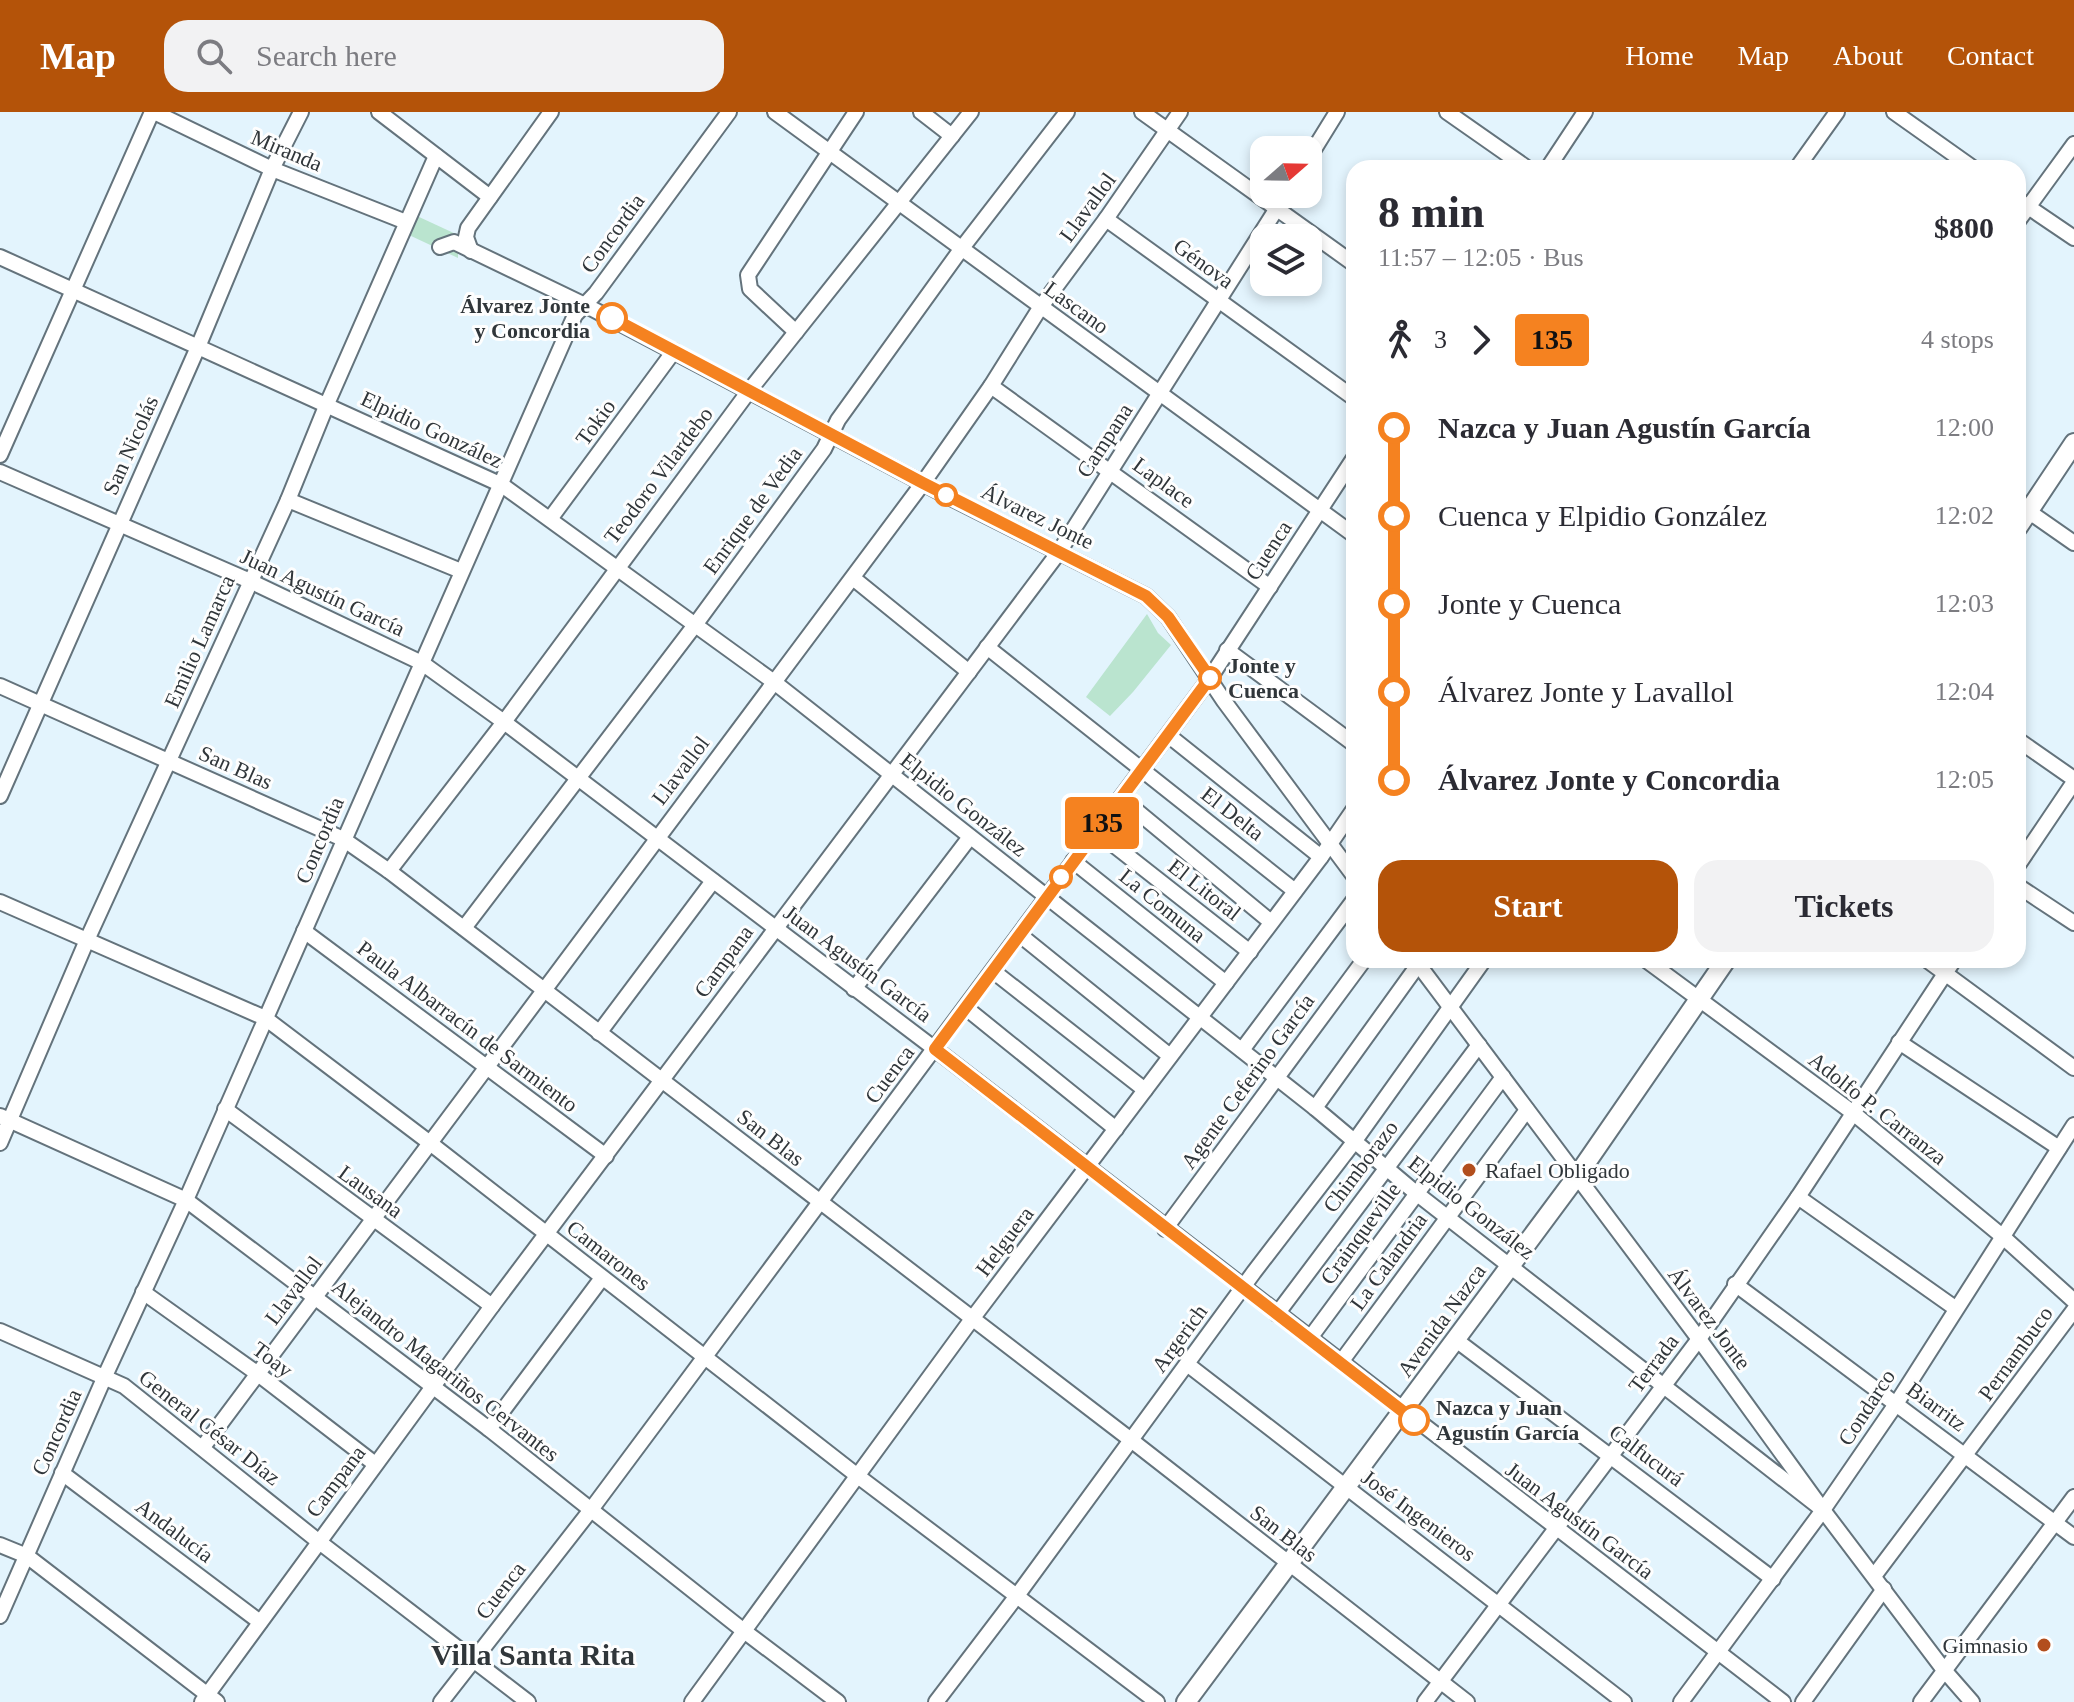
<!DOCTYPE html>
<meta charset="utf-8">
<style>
body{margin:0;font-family:"Times New Roman",serif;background:#f2f2f3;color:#2b2b33;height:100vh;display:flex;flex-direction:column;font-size:30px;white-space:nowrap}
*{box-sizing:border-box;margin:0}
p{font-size:26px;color:#7c7c81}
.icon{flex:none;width:44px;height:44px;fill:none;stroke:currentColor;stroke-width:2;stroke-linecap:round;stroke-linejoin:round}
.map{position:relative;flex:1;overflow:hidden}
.drawer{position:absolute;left:1346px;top:48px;width:680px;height:808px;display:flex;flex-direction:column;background:#fff;border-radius:24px;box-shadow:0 4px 12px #0003}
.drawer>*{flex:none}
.badge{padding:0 16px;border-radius:6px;font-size:28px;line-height:52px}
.needle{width:52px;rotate:70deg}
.controls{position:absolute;left:1250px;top:24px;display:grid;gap:16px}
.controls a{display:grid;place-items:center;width:72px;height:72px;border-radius:16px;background:#fff;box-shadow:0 4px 12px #0003;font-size:40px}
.map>.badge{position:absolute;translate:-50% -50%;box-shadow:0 0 0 4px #fff}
.legs{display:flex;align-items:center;gap:12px;height:88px;padding:0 32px;font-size:26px}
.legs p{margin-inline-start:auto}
.summary{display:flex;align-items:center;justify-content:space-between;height:136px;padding:0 32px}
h1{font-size:44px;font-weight:800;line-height:60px}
.primary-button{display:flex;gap:16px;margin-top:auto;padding:16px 32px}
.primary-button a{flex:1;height:92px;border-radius:24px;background:#b45309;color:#fff;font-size:32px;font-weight:800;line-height:92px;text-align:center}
.primary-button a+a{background:#f2f2f3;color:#2b2b33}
ul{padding:0 32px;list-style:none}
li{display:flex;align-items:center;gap:28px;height:88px;font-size:30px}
li i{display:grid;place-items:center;width:12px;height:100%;margin:0 10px;background:currentColor}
li i::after{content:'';width:20px;height:20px;margin:-10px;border:6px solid;border-radius:50%;background:#fff}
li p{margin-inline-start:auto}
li:first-child i{background:linear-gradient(#0000 50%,currentColor 0)}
li:last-child i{background:linear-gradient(currentColor 50%,#0000 0)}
header{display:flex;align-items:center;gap:48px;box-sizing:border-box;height:112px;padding:0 40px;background:#b45309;color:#fff}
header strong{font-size:38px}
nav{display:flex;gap:44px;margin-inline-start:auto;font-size:28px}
.search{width:560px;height:72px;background:#f2f2f3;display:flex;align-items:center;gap:20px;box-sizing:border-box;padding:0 28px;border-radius:24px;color:#7c7c81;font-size:30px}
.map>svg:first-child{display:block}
.green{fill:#bae4cf}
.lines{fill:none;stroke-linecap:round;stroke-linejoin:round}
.minor-casing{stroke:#64737c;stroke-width:18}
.major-casing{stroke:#64737c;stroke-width:22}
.minor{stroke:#fff;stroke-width:14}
.major{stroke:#fff;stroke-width:18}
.line-1-casing{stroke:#fff;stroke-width:18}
.line-1{stroke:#f58220;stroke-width:12}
.stop-1-dot{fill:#fff;stroke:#f58220;stroke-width:4}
.poi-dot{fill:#b24e1d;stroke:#fefefe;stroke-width:3}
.labels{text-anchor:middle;stroke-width:6;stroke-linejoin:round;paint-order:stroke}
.street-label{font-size:22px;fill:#30363a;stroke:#fefefe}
.stop-label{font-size:22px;font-weight:bold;fill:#30363a;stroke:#fefefe;text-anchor:start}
.poi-label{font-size:22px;fill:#30363a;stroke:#fefefe;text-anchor:start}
.district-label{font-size:30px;font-weight:bold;fill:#30363a;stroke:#fefefe}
</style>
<header>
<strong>Map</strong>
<div class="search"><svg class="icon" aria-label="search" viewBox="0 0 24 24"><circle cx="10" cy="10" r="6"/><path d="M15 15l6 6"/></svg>Search here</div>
<nav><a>Home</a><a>Map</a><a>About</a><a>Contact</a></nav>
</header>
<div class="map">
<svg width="2074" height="1590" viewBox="0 0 2074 1590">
<rect width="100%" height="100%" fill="#e3f4fd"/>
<!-- green -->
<g class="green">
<path d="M417,104L458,123V146L409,123Z"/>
<path d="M1147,502L1158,521L1171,533L1133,580L1110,604L1086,585Z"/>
</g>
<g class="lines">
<defs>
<g id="minor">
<path d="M154,0L272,57L406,110"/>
<path d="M379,0L490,85"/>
<path d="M775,0L1354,423"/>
<path d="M921,0L952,24"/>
<path d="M1142,0L1354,152"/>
<path d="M1447,0L1527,56"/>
<path d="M1894,0L1973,56"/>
<path d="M1308,47L1337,0"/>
<path d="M1548,56L1585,0"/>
<path d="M1797,56L1837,0"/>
<path d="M2018,88L2074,126"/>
<path d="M1106,107L1354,286"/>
<path d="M2018,109L2074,32"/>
<path d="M440,135L454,130L585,193L949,385L1146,484L1168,505L1224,589L1354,764"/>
<path d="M471,139L466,125L468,116L551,0"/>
<path d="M0,145L502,373L774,570L1315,996L1416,1081L1823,1398"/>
<path d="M796,220L750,177L748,163L856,0"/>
<path d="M991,274L1270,475"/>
<path d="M0,343L152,0"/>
<path d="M0,360L250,469L422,551L504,610L935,937L1783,1590"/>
<path d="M288,388L461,459"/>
<path d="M2018,392L2074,431"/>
<path d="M550,407L674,239"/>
<path d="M853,466L969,560"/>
<path d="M987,535L1295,779"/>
<path d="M1227,538L1354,632"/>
<path d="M0,574L343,727L389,759L1131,1328L1467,1590"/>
<path d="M1168,623L1321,745"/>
<path d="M2018,628L2074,667"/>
<path d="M0,684L198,235L272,57L301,0"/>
<path d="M1121,686L1271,810"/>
<path d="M1096,719L1250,840"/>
<path d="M1073,749L1226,871"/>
<path d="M2018,753L2074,670"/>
<path d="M389,759L504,610L749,279L971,0"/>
<path d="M2018,774L2074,811"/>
<path d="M0,790L265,906L430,1031L859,1365L1157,1590"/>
<path d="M464,816L695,513L824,337L838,308L962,136L1067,0"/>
<path d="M304,819L606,1044"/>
<path d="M1020,823L1170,944"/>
<path d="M1415,848L1699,1227L1823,1398L1944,1558L1972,1590"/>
<path d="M1646,848L1852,1000L2002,1124L2074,1189"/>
<path d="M1927,848L2074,956"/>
<path d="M993,859L1145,978"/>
<path d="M854,877L970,725"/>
<path d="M966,896L1116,1017"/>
<path d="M599,921L713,769"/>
<path d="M1899,930L2059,1036"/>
<path d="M1242,938L1354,788"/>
<path d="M1315,996L1418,853"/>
<path d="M225,997L492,1194"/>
<path d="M0,1004L186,1088L489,1317L744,1519L838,1590"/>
<path d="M0,1031L87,828L288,388L327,292L436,44"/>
<path d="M1798,1085L1955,1196"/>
<path d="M1165,1117L1364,848"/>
<path d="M1735,1172L2074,1425"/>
<path d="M143,1180L258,1262L375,1352"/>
<path d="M1277,1202L1479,933"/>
<path d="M0,1219L124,1274L318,1429L528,1590"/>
<path d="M1310,1226L1503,965"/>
<path d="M1456,1228L1773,1467"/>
<path d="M1341,1250L1527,998"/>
<path d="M1187,1252L1624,1590"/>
<path d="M489,1317L602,1166"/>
<path d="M203,1335L923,371L991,274L1040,196L1106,107L1180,0"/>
<path d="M62,1361L260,1510"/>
<path d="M0,1433L27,1444L217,1590"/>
<path d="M1874,1464L2074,1198"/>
<path d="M0,1504L105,1264L186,1088L575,203L596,181L729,0"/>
<path d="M202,1590L492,1194L1059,440L1286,82"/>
<path d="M441,1590L590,1399L1210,566L1354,346"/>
<path d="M692,1590L972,1207L1321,745L1354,697"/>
<path d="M936,1590L1016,1485L1254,1160L1354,1030L1484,848"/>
<path d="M1425,1590L1699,1227L1798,1085L1954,848"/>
<path d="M1681,1590L1823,1398L1896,1292L2074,1013"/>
<path d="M1803,1590L1884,1477"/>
<path d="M1921,1590L2074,1385"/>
</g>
<g id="major">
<path d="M2018,415L2074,331"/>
<path d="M1186,1590L1577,1064L1726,848"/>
</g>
</defs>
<!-- minor casing -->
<use href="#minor" class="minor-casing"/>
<!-- major casing -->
<use href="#major" class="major-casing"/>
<!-- minor -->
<use href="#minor" class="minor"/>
<!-- major -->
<use href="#major" class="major"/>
</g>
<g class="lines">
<defs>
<path id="line-1" d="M612,206L923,371L1146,484L1168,505L1210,566L935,937L1414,1308"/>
</defs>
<!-- line-1 casing -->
<use href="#line-1" class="line-1-casing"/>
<!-- line-1 -->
<use href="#line-1" class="line-1"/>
</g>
<!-- markers -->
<g class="stop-1-dot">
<circle cx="612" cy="206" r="14"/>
<circle cx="946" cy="383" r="10"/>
<circle cx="1210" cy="566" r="10"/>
<circle cx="1061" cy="765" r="10"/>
<circle cx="1414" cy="1308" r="14"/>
</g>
<g class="poi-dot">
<circle cx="1469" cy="1058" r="8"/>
<circle cx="2044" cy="1533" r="8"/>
</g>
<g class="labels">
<!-- street labels -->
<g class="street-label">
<text transform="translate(287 38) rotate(23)" y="8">Miranda</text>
<text transform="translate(1087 95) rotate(-54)" y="8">Llavallol</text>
<text transform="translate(612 121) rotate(-54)" y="8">Concordia</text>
<text transform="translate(1204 151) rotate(36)" y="8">Génova</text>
<text transform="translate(1077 195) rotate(36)" y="8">Lascano</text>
<text transform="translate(595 310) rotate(-54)" y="8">Tokio</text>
<text transform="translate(432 317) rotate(25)" y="8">Elpidio González</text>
<text transform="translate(1104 328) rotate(-57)" y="8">Campana</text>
<text transform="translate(130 333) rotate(-66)" y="8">San Nicolás</text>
<text transform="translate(658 363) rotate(-53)" y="8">Teodoro Vilardebo</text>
<text transform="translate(1164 370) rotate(36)" y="8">Laplace</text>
<text transform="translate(752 398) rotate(-54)" y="8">Enrique de Vedia</text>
<text transform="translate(1038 404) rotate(26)" y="8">Álvarez Jonte</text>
<text transform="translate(1268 438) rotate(-57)" y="8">Cuenca</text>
<text transform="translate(323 480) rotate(25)" y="8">Juan Agustín García</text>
<text transform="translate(199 529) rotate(-66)" y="8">Emilio Lamarca</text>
<text transform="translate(236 655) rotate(24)" y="8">San Blas</text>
<text transform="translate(680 658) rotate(-53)" y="8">Llavallol</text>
<text transform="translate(964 692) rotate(38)" y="8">Elpidio González</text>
<text transform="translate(1233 701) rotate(38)" y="8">El Delta</text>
<text transform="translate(319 728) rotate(-67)" y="8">Concordia</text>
<text transform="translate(1205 777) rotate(38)" y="8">El Litoral</text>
<text transform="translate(1163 793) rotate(39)" y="8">La Comuna</text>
<text transform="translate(723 849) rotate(-54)" y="8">Campana</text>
<text transform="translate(858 851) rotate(37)" y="8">Juan Agustín García</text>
<text transform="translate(468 914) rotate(37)" y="8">Paula Albarracín de Sarmiento</text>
<text transform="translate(889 962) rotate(-53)" y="8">Cuenca</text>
<text transform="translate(1247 969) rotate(-54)" y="8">Agente Ceferino García</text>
<text transform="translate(1878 996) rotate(38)" y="8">Adolfo P. Carranza</text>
<text transform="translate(771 1025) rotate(38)" y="8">San Blas</text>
<text transform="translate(1360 1054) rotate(-53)" y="8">Chimborazo</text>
<text transform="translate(371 1079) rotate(36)" y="8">Lausana</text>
<text transform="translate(1472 1095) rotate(38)" y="8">Elpidio González</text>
<text transform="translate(1360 1121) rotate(-54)" y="8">Crainqueville</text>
<text transform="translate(1004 1129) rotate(-53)" y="8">Helguera</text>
<text transform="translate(609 1143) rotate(38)" y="8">Camarones</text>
<text transform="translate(1388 1149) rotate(-54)" y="8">La Calandria</text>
<text transform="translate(293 1178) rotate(-53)" y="8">Llavallol</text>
<text transform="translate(1710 1206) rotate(53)" y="8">Álvarez Jonte</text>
<text transform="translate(1441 1208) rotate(-54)" y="8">Avenida Nazca</text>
<text transform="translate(1179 1226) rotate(-54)" y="8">Argerich</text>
<text transform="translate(2015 1241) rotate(-54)" y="8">Pernambuco</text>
<text transform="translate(273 1247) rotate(37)" y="8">Toay</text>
<text transform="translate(1653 1251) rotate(-53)" y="8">Terrada</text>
<text transform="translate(446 1258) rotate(38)" y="8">Alejandro Magariños Cervantes</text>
<text transform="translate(1937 1294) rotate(36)" y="8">Biarritz</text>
<text transform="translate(1866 1295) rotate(-57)" y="8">Condarco</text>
<text transform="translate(210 1315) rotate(38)" y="8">General César Díaz</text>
<text transform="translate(56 1320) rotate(-66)" y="8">Concordia</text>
<text transform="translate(1647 1343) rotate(37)" y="8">Calfucurá</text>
<text transform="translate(335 1369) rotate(-53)" y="8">Campana</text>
<text transform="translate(1419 1403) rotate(37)" y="8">José Ingenieros</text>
<text transform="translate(1580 1408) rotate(37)" y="8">Juan Agustín García</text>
<text transform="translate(175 1418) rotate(37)" y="8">Andalucía</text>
<text transform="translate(1284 1421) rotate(38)" y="8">San Blas</text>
<text transform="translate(500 1478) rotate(-52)" y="8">Cuenca</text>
</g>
<!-- stop labels -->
<g class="stop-label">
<text x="590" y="201" text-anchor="end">Álvarez Jonte<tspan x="590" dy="25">y Concordia</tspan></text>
<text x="1228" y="561">Jonte y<tspan x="1228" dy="25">Cuenca</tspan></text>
<text x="1436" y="1303">Nazca y Juan<tspan x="1436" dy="25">Agustín García</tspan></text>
</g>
<!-- poi labels -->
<g class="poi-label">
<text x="1485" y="1066">Rafael Obligado</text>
<text x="2028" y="1541" text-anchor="end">Gimnasio</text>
</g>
<!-- district labels -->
<g class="district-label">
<text x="533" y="1553">Villa Santa Rita</text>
</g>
</g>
</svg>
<div class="controls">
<a><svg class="needle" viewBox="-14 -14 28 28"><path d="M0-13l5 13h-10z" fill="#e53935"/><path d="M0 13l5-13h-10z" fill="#7c7c81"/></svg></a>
<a><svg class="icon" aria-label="layers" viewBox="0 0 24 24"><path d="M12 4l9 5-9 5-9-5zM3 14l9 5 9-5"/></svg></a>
</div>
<b class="badge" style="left:1102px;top:711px;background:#f58220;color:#111">135</b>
<section class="drawer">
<div class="summary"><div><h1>8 min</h1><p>11:57 – 12:05 · Bus</p></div><b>$800</b></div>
<div class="legs"><svg class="icon" aria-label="walk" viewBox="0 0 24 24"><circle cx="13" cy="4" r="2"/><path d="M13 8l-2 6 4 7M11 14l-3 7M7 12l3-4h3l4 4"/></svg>3<svg class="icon" aria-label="forward" viewBox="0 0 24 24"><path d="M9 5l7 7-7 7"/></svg><b class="badge" style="background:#f58220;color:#111">135</b><p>4 stops</p></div>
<ul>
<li><i style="color:#f58220"></i><b>Nazca y Juan Agustín García</b><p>12:00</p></li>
<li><i style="color:#f58220"></i><span>Cuenca y Elpidio González</span><p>12:02</p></li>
<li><i style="color:#f58220"></i><span>Jonte y Cuenca</span><p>12:03</p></li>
<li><i style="color:#f58220"></i><span>Álvarez Jonte y Lavallol</span><p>12:04</p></li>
<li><i style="color:#f58220"></i><b>Álvarez Jonte y Concordia</b><p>12:05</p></li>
</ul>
<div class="primary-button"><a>Start</a><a>Tickets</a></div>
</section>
</div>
